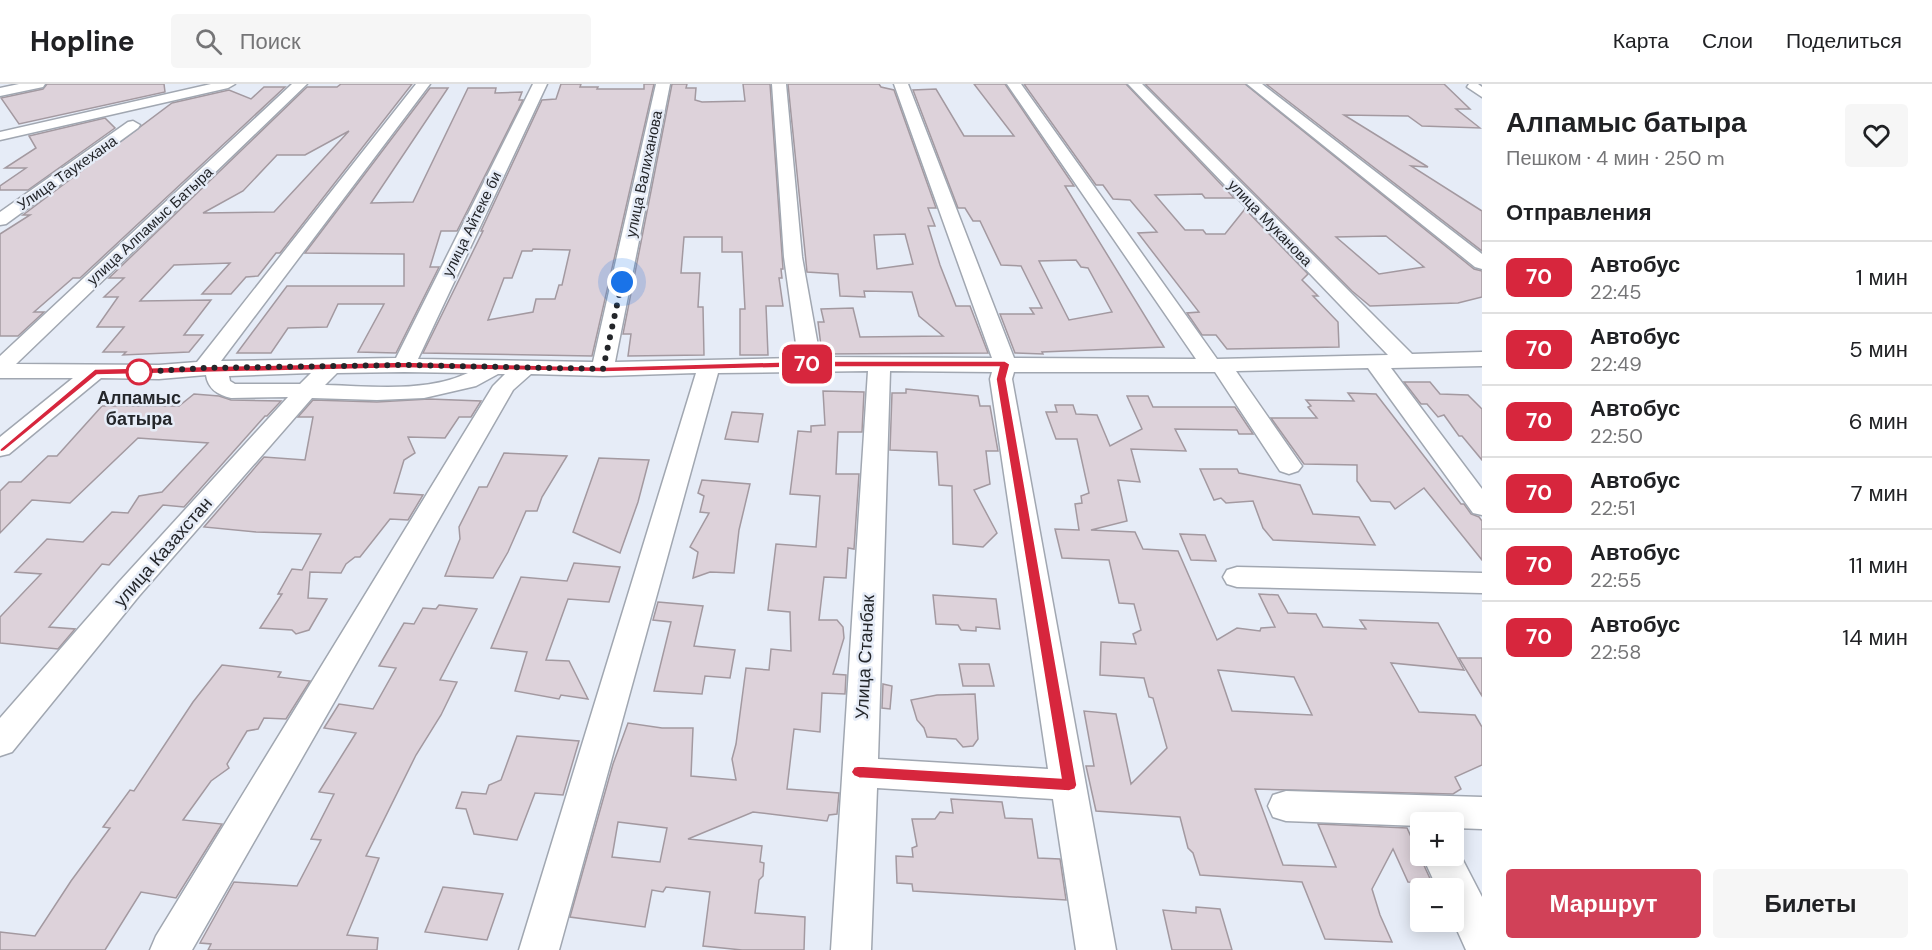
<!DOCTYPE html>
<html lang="ru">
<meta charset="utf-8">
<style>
body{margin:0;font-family:"DM Sans",sans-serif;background:#f6f6f6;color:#202124;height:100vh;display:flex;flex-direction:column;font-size:22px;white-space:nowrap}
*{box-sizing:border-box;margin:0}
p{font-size:20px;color:#757577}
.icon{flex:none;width:33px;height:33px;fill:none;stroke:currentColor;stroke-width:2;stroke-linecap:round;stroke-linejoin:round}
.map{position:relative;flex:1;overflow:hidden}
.details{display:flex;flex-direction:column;background:#fff;width:450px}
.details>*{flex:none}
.badge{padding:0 12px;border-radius:9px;font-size:21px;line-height:39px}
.controls{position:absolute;left:1410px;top:728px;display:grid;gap:12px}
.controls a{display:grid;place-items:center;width:54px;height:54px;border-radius:6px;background:#fff;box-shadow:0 3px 15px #0003;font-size:30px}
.you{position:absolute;width:30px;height:30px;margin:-15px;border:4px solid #fff;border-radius:50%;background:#1a73e8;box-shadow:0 0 0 9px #1a73e833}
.map>.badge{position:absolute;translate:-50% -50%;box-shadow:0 0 0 3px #fff}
h2{padding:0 24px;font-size:22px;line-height:54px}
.round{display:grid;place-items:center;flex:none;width:63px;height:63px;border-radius:6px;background:#f6f6f6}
.headline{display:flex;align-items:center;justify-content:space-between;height:102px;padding:0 24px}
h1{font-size:28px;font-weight:600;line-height:45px}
.action{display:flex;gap:12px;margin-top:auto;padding:12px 24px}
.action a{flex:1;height:69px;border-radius:6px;background:#d14158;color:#fff;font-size:24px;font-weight:600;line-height:69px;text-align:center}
.action a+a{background:#f6f6f6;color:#202124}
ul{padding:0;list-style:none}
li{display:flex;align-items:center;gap:18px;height:72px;padding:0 24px;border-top:2px solid #e0e0e0}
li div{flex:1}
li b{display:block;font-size:22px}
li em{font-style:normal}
li .badge{min-width:66px;font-weight:700;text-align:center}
header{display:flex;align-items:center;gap:36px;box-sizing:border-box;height:84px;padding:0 30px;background:#fff;border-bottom:2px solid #e0e0e0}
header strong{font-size:28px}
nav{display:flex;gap:33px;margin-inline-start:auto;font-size:21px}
.search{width:420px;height:54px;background:#f6f6f6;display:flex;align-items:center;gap:15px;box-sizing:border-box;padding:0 21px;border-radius:6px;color:#757577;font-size:22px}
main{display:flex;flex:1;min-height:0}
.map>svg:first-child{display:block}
.building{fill:#ddd2da;stroke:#a399a0;stroke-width:1.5;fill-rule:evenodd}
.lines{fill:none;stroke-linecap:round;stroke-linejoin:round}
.minor-casing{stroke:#a1a7b1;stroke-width:3}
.minor{fill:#fff;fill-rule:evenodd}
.line{fill:#d7263d;stroke:#fff;stroke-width:1.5}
.walk{stroke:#24262a;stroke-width:6;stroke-dasharray:0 10.8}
.stop-dot{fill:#fff;stroke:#d7263d;stroke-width:3}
.labels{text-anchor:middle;stroke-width:5;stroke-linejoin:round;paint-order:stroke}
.far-street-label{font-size:15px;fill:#24262a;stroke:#e6ecf7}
.stop-label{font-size:18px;font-weight:bold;fill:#24262a;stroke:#e6ecf7}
.street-label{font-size:18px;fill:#24262a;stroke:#e6ecf7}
</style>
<header>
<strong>Hopline</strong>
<div class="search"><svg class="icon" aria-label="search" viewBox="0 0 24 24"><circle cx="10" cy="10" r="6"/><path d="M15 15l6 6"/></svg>Поиск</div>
<nav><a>Карта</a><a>Слои</a><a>Поделиться</a></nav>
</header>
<main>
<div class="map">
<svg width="1482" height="866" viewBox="0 0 1482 866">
<rect width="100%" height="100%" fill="#e6ecf7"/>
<!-- building -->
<g class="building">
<path d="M47,0H164L165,8L19,40L1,14L43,5Z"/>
<path d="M341,0H412L280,169H276L258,192L246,193L231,210H202L230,179L174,181L140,217L211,216L184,251H203L189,268L123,271L126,268H103L124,243H97L118,213H104L124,194H109L307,3H337ZM349,47L274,128L203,129L243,107L277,71H305Z"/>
<path d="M561,0H581L580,3H598L597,5H644V0H654L592,272L423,269L483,147H481L542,16L556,15ZM533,165L570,166L562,201H559L555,215H536L533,228L488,236L504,194H512L522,167H532Z"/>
<path d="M672,0H687L686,4H696L695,16L702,18L745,17L743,0H770L783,185H781L782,194H779L783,222H766L768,271H740V225H745L742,168H722V153H684L681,189H700L698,223H703L704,271L628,272L631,250H623Z"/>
<path d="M788,0H879L881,3L894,6L936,124H928L935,142H928L940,181L956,222H970L988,269L822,270L818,238H824L821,225L853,224L860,253L943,252L919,232L912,208L864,207L865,213L840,212L838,190L807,188ZM905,150L913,180L877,185L874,151Z"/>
<path d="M974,0H1005L1074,102H1065L1164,263L1042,268L1043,270L1015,269L1000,230H1034L1030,224H1042L1021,182L1001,181L980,137H973L965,124H958L913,6L936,5L964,52H1014ZM1076,176L1081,183L1088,184L1112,228L1069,236L1039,177Z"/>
<path d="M1024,0H1126L1234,114H1205L1202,110L1155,111L1185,146H1203L1206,150H1225L1245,125L1308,190L1302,196L1318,212H1313L1338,238L1339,263L1227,265L1216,251H1202L1187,229L1199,228L1138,149L1157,148L1130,116L1113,115L1103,101H1096Z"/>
<path d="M1145,0H1245L1474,185L1482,187V213L1458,219L1370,222L1352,207ZM1386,152L1424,183L1379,190L1336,153Z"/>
<path d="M1266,0H1444L1470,25H1456L1480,44L1422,42L1408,32L1344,31L1428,83L1411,82L1482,127V167Z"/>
<path d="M264,3H285L80,194H73L34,228H44L18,252H0V150L30,131H23L172,19L229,6L251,15Z"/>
<path d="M430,4H448L371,119L413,118L468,4H496L495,9L522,8L519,16H523L457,147H441L430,183H439L396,269L358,268L384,220H338L327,243L288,244L271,269H237L287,202H404V170L305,169Z"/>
<path d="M105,34L115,44L28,106H0V102L26,84H5L36,64L29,52Z"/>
<path d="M1404,298H1430L1440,310L1468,311L1482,325V376L1462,352H1459L1444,331L1438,333L1427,320H1421Z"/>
<path d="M906,305L978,312L980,322H990L998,367H986L990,400L974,406L997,449L983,463L953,460L952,402L939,401L937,368L890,366L892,309H906Z"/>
<path d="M823,307L864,308L862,348H838L836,390H859L854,465L848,464L846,494L824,493L819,536H837L843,543L844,554L833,590L846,591L845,610L822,609L820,648L794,645L787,705L839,709L837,730L829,731L827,737L753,728L688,755L762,762L760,778L764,779L763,792L759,796L755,829L805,833L804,866H742L703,862L710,808L666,803L663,808L652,806L645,843L570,833L613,680L628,639L662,644H693L691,692L736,696L732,675L736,660L746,584L769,586L771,565L791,567L790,528L768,526L776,460L816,463L820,412L790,410L798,347L811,348V342L825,341ZM618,738L667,744L660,778L612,773Z"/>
<path d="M1348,309L1376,310L1461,420H1464L1471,430L1479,433L1482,437V476L1424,404L1395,425L1390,418L1371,417L1357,397V381L1304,380L1271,334H1317L1308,323L1311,322L1306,316L1354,317Z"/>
<path d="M194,310L219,312L231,316L281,317L267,332H265L184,423L163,421L109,481L102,480L49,543L75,545L58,565L0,559V533L41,490L15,488L47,455L83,458L112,428L128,429L139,412L162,408L208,359L138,354L70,419L32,416L0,449V407L9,398H21L48,372H57L102,322H179Z"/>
<path d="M1127,312H1148L1153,323H1235L1253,350H1239L1237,346L1175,345L1186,367L1131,365L1140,398L1118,396L1127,437L1091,446L1135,448L1143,465L1178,467L1217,556L1237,544L1260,547L1261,544L1275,543L1259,510L1278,511L1288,529L1316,530L1323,543L1366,545L1360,536L1438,539L1464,586L1391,579L1419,628L1475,631L1482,643V681L1455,693L1461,705L1453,710L1255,705L1283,781L1336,783L1318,740L1407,744L1432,799L1408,798L1393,765L1372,805L1380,831L1392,858L1325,855L1302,798L1200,791L1193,769L1188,764L1180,733L1096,727L1086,682H1094L1084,627L1116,630L1131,700L1167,664L1153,614L1149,613L1144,594L1100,591L1101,558L1136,560L1133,550L1141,546L1134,520L1119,519L1109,476L1062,474L1055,445L1079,446L1075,420L1082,419L1081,412L1089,409L1077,355H1056L1046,328H1057L1055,321H1073L1076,330L1097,331L1110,362L1142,345ZM1218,586L1294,593L1312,631L1232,627Z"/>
<path d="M429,315L481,317L471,333H459L445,354L408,353L415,369L404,376L394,409L423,411L408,436L390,435L360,473H355L346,480L341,489L310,488L308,514L327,515L309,546L296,550L292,546L260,544L282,510H278L292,485L302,486L321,450L256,448L204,443L264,373L305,376L313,333H298L313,316L377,318Z"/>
<path d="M732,328L763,330L758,358L725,355Z"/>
<path d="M504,369L567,372L542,413L537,427H526L508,468L493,494L445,492L460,455L459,443L479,403H487Z"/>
<path d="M599,374L649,376L638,418L620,469L573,448Z"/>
<path d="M1200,385H1237L1239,389L1300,401L1313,430L1359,433L1375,461L1273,456L1263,444L1253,417L1226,419L1221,414L1214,416Z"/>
<path d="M702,396L750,400L739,446L734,489L710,488L693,494L698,468L690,463L709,429L700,428L704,412L698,409Z"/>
<path d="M1180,450L1205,451L1216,477L1191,476Z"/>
<path d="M574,479L620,483L609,518L568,515L546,576L569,577L588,615L561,611L559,615L515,607L527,568L491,564L521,493L567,497Z"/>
<path d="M933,511L996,515L1000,545L976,543V547L961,546L958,541L936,540Z"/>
<path d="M658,518L703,522L694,562L735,566L730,594L705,592L702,610L654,607L671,538L653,536Z"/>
<path d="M439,521L477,525L440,596L457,598L441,631L416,671L366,772L379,774L347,851L378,854L377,866H208L211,860L200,859L234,798L297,802L321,756L311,755L334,710L319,708L356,649L324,644L339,620L373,625L396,584L379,582L404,539L414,540L423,524L436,525Z"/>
<path d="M1459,574H1482V612Z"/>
<path d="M959,580H989L994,602H963Z"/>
<path d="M222,581L281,588L278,593L310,597L286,635L264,634L258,645L247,647L227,680L229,684L211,697L183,736L222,740L176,814L141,808L105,866H0V848L35,852L71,797L110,744L103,743L130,706L134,707L193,618Z"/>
<path d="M883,600L892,602L890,625L882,624Z"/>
<path d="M975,610L978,655L973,662L963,663L956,655L927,653L924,644L917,636L911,616L937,611Z"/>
<path d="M517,652L579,657L563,711L535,709L517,756L474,750L466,725L456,724L462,708L486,710L489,701L501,696Z"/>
<path d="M951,715L1002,718L1005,734L1032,735L1038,774L1060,775L1066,816L913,807L912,800L897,799L896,772L913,773L912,764L917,762L912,735H935L940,728L953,729Z"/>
<path d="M443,803L503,810L487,856L425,848Z"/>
<path d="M1196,823L1220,825L1232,866H1172L1163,826L1196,829Z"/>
</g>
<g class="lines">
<defs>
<g id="minor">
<path d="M19,0H45L43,3L0,12V4Z"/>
<path d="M211,0H235L228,4L0,56V48Z"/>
<path d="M292,0H307L16,280L159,281L197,278L416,0H430L221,277L396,274L533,0H547L418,275L593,278L656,0H670L615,278L798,274L784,173L772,0H786L802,173L820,273L992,274L894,0H908L1014,274L1196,275L1007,0H1021L1217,275L1388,271L1128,0H1142L1412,270L1482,268V282L1391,284L1482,405V431L1473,429L1368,284L1236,287L1302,382L1298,387L1289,390L1280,387L1215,288H1014L1012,295L1116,866H1076L1053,715L877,704L871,866H831L868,287L718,289L559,866H519L696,289L603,292L531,290L513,306L192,866H150L156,852L493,302L505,290H498L476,302L424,314L377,316L312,314L139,512L12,668L0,672V634L119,498L288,313L231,314C218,311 208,305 206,291L159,295L101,294L9,370L0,372V353L73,294H0V272ZM890,287L992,288L990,295L1048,685L878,675ZM404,288L468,289C425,309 371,302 325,301L337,289ZM311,289L300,300H235L230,297L229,292Z"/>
<path d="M1247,0H1262L1482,170V185L1475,183Z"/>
<path d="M1469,0H1478L1482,3V13L1467,3Z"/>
<path d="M133,37L140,41L138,44L6,140L0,141V128L128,38Z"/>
<path d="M1237,483L1482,489V509L1237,503L1227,500L1223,493L1227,486Z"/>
<path d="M1286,707L1482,713V745L1454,744V738H1420V742L1286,737L1273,733L1268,722L1273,711Z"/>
<path d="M1454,759L1482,813V866H1466L1453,837L1454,804H1437L1422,771H1454Z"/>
</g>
</defs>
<!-- minor casing -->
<use href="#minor" class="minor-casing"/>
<!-- minor -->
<use href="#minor" class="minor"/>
</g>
<!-- line -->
<path class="line" d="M810,277H1005L1010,280L1006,295L1077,701L1075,705L1069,707L859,694L854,692L851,688L854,683L859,682L1061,694L996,295L999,283H810L603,288L404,284L97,291L4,367L0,368V365L95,285L404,278L603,283Z"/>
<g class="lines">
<!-- walk -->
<path class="walk" d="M139,288L204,284L404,281L603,285L622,198"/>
</g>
<!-- markers -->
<circle class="stop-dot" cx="139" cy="288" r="12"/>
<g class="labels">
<!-- far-street labels -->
<g class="far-street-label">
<text transform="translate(67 89) rotate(-35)" y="5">Улица Таукехана</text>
<text transform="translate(644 90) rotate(-78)" y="5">улица Валиханова</text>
<text transform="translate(1270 139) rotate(46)" y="5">улица Муканова</text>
<text transform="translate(472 140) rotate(-64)" y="5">улица Айтеке би</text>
<text transform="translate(150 142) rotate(-43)" y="5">улица Алпамыс Батыра</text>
</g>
<!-- stop labels -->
<g class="stop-label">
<text x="139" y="320">Алпамыс<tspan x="139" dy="21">батыра</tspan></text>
</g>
<!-- street labels -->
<g class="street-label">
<text transform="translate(163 468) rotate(-49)" y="6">улица Казахстан</text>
<text transform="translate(865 573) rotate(-87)" y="6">Улица Станбак</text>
</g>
</g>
</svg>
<div class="controls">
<a>+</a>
<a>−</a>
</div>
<div class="you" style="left:622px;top:198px"></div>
<b class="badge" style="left:807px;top:280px;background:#d7263d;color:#fff">70</b>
</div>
<section class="details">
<div class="headline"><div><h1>Алпамыс батыра</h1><p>Пешком · 4 мин · 250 m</p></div><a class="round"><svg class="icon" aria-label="heart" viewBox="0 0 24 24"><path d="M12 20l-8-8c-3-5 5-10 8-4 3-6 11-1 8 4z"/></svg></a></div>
<h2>Отправления</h2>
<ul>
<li><span class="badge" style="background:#d7263d;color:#fff">70</span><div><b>Автобус</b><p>22:45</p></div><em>1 мин</em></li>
<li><span class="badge" style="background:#d7263d;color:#fff">70</span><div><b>Автобус</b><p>22:49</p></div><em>5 мин</em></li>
<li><span class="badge" style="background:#d7263d;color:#fff">70</span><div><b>Автобус</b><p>22:50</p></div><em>6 мин</em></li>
<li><span class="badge" style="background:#d7263d;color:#fff">70</span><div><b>Автобус</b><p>22:51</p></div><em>7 мин</em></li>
<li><span class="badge" style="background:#d7263d;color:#fff">70</span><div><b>Автобус</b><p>22:55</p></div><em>11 мин</em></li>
<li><span class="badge" style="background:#d7263d;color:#fff">70</span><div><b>Автобус</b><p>22:58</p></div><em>14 мин</em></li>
</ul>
<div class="action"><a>Маршрут</a><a>Билеты</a></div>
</section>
</main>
